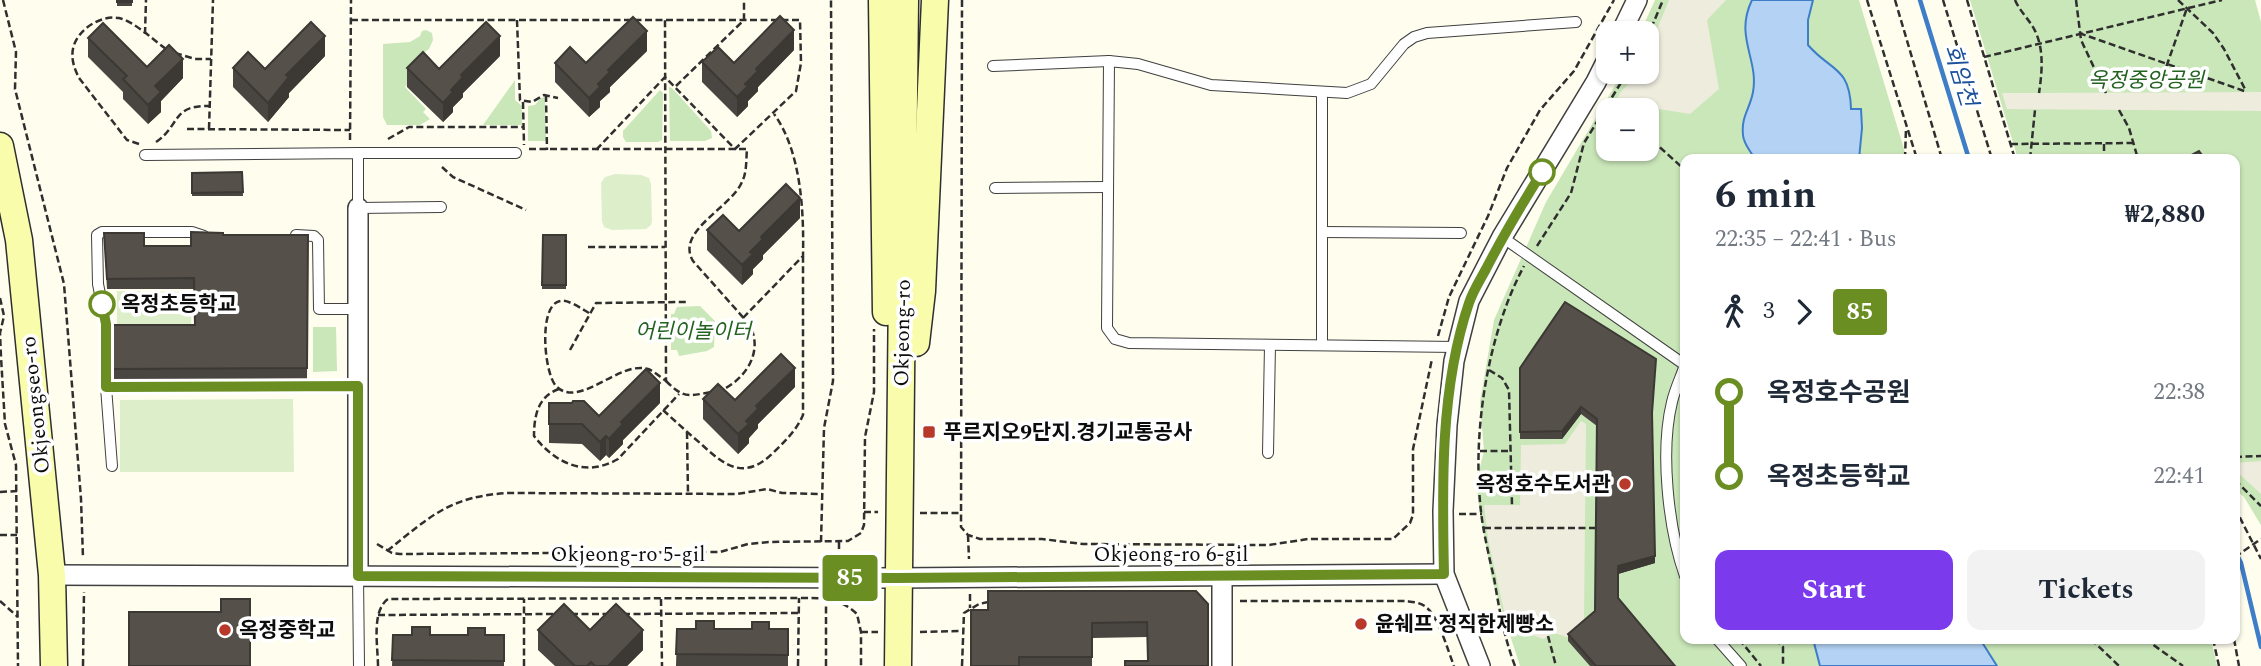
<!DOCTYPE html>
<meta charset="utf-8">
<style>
body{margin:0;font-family:Spectral,"Noto Sans KR",serif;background:#f2f2f3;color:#1f2937;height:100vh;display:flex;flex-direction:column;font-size:26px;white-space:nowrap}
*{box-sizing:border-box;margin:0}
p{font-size:23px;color:#747a83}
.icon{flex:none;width:38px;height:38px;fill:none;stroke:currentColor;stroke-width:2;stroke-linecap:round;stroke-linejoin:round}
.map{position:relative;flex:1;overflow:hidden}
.drawer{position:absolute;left:1680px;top:154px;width:560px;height:490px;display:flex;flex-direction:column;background:#fff;border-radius:14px;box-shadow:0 2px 5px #0004}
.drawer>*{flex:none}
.badge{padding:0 14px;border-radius:5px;font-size:24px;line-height:46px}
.buttons{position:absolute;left:1596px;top:21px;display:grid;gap:14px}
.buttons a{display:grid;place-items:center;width:63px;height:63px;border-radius:14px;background:#fff;box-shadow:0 2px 5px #0004;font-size:35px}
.map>.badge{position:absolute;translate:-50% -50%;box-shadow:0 0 0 4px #fff}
.legs{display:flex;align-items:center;gap:10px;height:77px;padding:0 35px;font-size:23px}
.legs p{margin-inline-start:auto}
.summary{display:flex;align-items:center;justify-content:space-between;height:119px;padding:0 35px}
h1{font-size:38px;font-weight:700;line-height:52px}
.cta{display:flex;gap:14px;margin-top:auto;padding:14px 35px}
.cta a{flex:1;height:80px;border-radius:14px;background:#7c3aed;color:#fff;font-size:28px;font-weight:700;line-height:80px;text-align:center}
.cta a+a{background:#f2f2f3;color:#1f2937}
ul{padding:0 35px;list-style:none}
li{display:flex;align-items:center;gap:24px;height:84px;font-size:26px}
li i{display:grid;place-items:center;width:10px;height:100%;margin:0 9px;background:currentColor}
li i::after{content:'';width:18px;height:18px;margin:-9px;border:5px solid;border-radius:50%;background:#fff}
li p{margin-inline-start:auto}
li:first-child i{background:linear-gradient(#0000 50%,currentColor 0)}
li:last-child i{background:linear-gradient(currentColor 50%,#0000 0)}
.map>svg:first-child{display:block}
.green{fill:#cae7b9;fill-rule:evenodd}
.pitch{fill:#ddefca}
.plaza{fill:#eeecdd}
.water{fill:#b4d3f4;stroke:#3e7dc8;stroke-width:2}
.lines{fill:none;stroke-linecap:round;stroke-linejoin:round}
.stream{stroke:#3e7dc8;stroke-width:4.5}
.lane-casing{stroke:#404040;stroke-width:12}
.street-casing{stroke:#404040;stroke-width:22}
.secondary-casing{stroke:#2f2f2f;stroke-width:29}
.path{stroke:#2f2f2f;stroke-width:2.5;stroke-dasharray:7 3.5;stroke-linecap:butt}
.lane{stroke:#fff;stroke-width:10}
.street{stroke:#fff;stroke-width:19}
.secondary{stroke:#f9fcab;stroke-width:26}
.path-bridge{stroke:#2f2f2f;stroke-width:2.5;stroke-dasharray:7 3.5;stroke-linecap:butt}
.wall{fill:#494540}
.shaded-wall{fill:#3c3834}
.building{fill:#55504a;stroke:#3c3834;stroke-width:2}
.line-1-casing{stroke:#fff;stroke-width:16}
.line-1{stroke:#6b8e23;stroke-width:10}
.stop-1-dot{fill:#fff;stroke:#6b8e23;stroke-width:3.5}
.poi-dot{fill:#b8382a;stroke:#fff;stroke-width:2.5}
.labels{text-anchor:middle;stroke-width:7;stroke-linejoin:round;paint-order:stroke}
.park-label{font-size:21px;font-style:italic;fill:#246220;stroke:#fff}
.stop-label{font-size:21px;font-weight:bold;fill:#0d0d0d;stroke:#fff;text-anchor:start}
.street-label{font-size:21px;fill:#0d0d0d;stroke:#fff}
.poi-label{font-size:21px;font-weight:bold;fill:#0d0d0d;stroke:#fff;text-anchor:start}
.water-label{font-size:23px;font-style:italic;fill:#1b509a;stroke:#fff}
</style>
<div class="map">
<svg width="2261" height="666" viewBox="0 0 2261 666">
<rect width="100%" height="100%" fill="#fefdee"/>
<!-- green -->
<g class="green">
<path d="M1655,0H1859L1907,159H1685V639H2211L2217,666H1520L1492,580L1478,500L1477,479L1484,451L1480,402L1494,320L1546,202L1623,72H1647V33H1640ZM1608,110H1647V149H1608Z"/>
<path d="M1970,0H2255L2261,22V525L2244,497L2235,489V159H2018Z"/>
<path d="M426,30L432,33L433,40L429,49L423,53L410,82L405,87L426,109L423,112L430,119L420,125H387L383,117V44L410,42L420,36L422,31Z"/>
<path d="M515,80V100L522,106V125H483Z"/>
<path d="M669,87L672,88L711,131L712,138L705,141H670Z"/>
<path d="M660,90L663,93L662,140L658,142H626L623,137V131Z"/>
<path d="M545,97L546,141H528V106L535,105L541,98Z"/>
<path d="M700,306L715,321L714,347L707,351L679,356L677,350H671V314H674L677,307Z"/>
<path d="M313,327H336L337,371L313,372Z"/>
</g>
<!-- pitch -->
<g class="pitch">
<path d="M615,174L641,175L649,178L651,184L652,221L651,225L646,229L612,230L604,227L602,221L601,183L605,177Z"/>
<path d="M117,291L192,292L191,330L117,329Z"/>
<path d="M293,399L294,472H120V400Z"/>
</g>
<!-- plaza -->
<g class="plaza">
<path d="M1669,0H1726L1707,20L1719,89L1690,114L1646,107L1643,110H1611L1620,93L1639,72H1647V54Z"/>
<path d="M2261,92V111L2007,109L2002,93Z"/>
<path d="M1581,421L1586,424L1584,620L1567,637L1554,633L1543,639L1517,629H1508L1488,539L1484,505H1520L1521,445L1565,444Z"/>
<path d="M2261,461V494L2235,470V463Z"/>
</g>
<!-- water -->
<g class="water">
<path d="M1752,0H1813L1808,20V45C1830,71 1850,66 1851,109H1861L1862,128L1859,159H1755C1751,152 1743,143 1743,135C1741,116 1750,109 1753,92C1759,59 1734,37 1752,0Z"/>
<path d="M1813,639H1980L1997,666H1820Z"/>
</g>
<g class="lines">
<!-- stream -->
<g class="stream">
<path d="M1920,0L1969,159"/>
<path d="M2235,551L2241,563L2261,647"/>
</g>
<defs>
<g id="lane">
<path d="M993,66L1109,61"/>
<path d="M358,153H516"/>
<path d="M145,155L358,153V208L441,207"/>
<path d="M995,188L1107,187"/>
<path d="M1322,232L1461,233"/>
<path d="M296,235L314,236L318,240L319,309H358"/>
<path d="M204,236L192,232H102L97,235L98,284L106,324V387L358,386"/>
<path d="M1502,237L1685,365C1681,377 1675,389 1672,402C1660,451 1668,528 1685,576"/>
<path d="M1322,345V93"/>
<path d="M1457,347L1129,343L1115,339L1107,328L1109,61L1138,64L1211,85L1347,93L1371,84L1404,44L1414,37L1427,33L1576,22"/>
<path d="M106,387L112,466"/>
<path d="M1268,453L1270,345"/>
<path d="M358,576L359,666"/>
<path d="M1717,639L1741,666"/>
</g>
<g id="street">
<path d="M1621,33L1637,0"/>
<path d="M52,575L897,578L1444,574"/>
<path d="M358,576V208"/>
<path d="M1222,666V577"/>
<path d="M1480,666L1444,574L1443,511L1447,425L1454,361L1469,301L1502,237L1596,82L1608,58"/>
</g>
<g id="secondary">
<path d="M882,0L886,312"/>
<path d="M0,146L19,240L52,575L54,666"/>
<path d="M916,343L922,291L935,0"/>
<path d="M898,666L905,0"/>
</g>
</defs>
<!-- lane casing -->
<use href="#lane" class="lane-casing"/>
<!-- street casing -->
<use href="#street" class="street-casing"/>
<!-- secondary casing -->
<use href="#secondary" class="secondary-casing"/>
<!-- path -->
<g class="path">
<path d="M3,0L16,52L15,89L64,284L81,499L83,558"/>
<path d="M962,0L961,527L968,535L980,539H1042L1083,544L1269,545L1308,539H1393L1410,523L1413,515V449L1432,359"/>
<path d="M1867,0L1917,159"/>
<path d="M1895,0L1942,159"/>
<path d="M1943,0L1992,159"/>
<path d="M1967,0L2015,159"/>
<path d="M2015,0C2020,12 2031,21 2036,33C2044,51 2042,73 2039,93"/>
<path d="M2076,0L2081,40L2106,93"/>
<path d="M2178,0L2213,33L2224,49L2246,91"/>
<path d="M351,20H800L801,63L796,91L735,149L665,77L596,150"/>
<path d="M517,20L520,100L532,102L544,95L558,98"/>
<path d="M2079,33L2247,92"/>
<path d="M145,34L146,0"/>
<path d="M1647,38L1663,0"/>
<path d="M175,53L195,59H211"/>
<path d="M1984,57L2222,0"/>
<path d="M2163,76L2187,8"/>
<path d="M676,86L744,20V0"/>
<path d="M546,95L547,150"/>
<path d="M523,102L524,145"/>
<path d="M1655,108L1654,142L1685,170"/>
<path d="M2119,110L2129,128L2138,159"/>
<path d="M187,129L350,130"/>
<path d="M209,129L213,0"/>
<path d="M388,139L409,127H524"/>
<path d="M350,140L351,0"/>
<path d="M156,142C181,125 171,105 210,106"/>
<path d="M139,144L127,140L79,78C74,68 70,57 74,45C80,28 101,15 119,18C135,22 152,39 166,49"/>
<path d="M2011,144L2136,143"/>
<path d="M2104,144V159"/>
<path d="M529,149H747C746,160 747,172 742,182C731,208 675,231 693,261L749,324C764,350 747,378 722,390"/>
<path d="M1905,159L1906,128"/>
<path d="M2030,159L2035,110"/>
<path d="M442,167L453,177L526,210"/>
<path d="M1537,246L1571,193L1584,143L1625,76L1630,72"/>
<path d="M588,247H665"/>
<path d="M0,298L4,316L0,333L1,357L5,424L16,465L18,666"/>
<path d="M589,313C582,309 568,299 560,301C538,305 544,373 556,386C579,410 619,360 648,369C654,371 660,377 666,381L665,20"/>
<path d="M743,318L803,256C804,211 801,151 774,114"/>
<path d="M1438,336L1449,297L1488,216L1507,168L1540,110L1574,71L1614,0"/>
<path d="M570,350L596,303L686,302"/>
<path d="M1489,370L1502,378L1509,390L1512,505"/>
<path d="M666,381C684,399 688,396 712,392"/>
<path d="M559,389C538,396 534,416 534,436C555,463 585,478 618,459L679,394"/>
<path d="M663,410C675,421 687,432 700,443C725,466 744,481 773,453C785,441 796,431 803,415V256"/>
<path d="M1685,425L1683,497L1685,513"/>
<path d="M687,432L688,494"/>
<path d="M1480,451H1511"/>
<path d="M2235,457L2261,456"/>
<path d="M2235,480L2261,506"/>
<path d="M0,492L17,491"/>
<path d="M2235,508L2261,559"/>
<path d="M864,512H878"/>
<path d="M920,513H961"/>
<path d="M1459,514H1482"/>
<path d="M1484,528H1597"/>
<path d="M0,535H17"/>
<path d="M968,535L969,559"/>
<path d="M821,542L824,428L833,381L831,0"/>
<path d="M839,542V559"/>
<path d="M377,544L392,553L400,554L720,552L748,544L769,542L848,541L861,533L864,525L865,437L874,392V329"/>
<path d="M387,551C431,516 450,496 509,493L737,494L767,489L782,493L822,494"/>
<path d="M970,594V608"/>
<path d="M661,599L662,666"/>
<path d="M0,601L18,617"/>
<path d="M1240,601H1405C1412,602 1421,602 1427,608C1439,618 1448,651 1454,666"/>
<path d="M571,614H610"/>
<path d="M623,614L799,613"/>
<path d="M378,615L557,614"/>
<path d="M861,632H878"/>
<path d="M920,632L962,631"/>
<path d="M1548,636L1556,666"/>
<path d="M1739,639L1761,666"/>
<path d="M1775,639L1783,647V666"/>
<path d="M2091,639L2119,666"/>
<path d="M2145,639L2183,666"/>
<path d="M2213,639L2219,666"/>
<path d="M2234,639L2239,666"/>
<path d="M83,666L84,592"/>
<path d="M378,666C378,647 371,611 388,599L799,598C822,598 839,597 857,614L861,632V666"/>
<path d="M524,666V599"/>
<path d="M798,666L799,598"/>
<path d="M826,666V598"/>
<path d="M962,666L964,613L979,604L988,602"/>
<path d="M1515,666C1504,637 1499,608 1494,578C1490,561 1486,543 1483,526C1470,445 1485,339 1524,266"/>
</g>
<!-- lane -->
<use href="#lane" class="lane"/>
<!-- street -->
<use href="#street" class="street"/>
<!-- secondary -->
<use href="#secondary" class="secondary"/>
<!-- path-bridge -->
<path class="path-bridge" d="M2235,557L2261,539"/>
</g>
<!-- wall -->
<g class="wall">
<rect x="117" y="0" width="15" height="6"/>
<path d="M88,38L147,67L183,78L161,101V112L148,124L123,99V92L88,57Z"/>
<path d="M794,50L758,87V91L748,101V106L737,117L702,82V62L734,63Z"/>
<path d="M647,51L610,87V92L600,101V107L589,117L555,82V63H586Z"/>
<path d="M325,56L289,93V97L268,122L233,87V68L265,69Z"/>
<path d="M500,56L463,93V97L453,107V112L443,122L407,87V68L439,69Z"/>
<path d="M242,172L243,196H192V173Z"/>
<path d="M800,218L763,255V259L753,269V274L742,285L707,250V230L739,231Z"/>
<path d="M104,233L144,246H191L223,235H308L307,379L113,380V325H195L194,289H107Z"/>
<path d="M543,235H566V289H542Z"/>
<path d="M1520,368L1652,419L1655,563L1618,574V598L1675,666H1590L1568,641V634L1595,611L1597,426L1581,414L1562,439H1520Z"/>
<path d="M795,387L758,424V428L749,438V443L738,454L703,419V399L735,400Z"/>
<path d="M549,403L599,416L660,403L623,440V444L609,458L606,455L600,461L582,444L549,443Z"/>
<path d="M1196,591L1148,661L1147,637L1092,638V666H971L988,610Z"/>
<path d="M677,629H788V666H676Z"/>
<path d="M538,630H590L643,650L627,666H555L538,650Z"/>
<path d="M393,635H504V666H392Z"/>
</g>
<!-- shaded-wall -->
<g class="shaded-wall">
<path d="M794,30V50L758,87V91L748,101V106L737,117V97L745,84L756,69Z"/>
<path d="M647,31V51L610,87V92L600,101V107L589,117V98L598,84L608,70Z"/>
<path d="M325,36V56L289,93V97L268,122V103L286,75Z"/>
<path d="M500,36V56L463,93V97L453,107V112L443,122V103L451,90L461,75Z"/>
<path d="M183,59V78L161,101V112L148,124V105L155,86Z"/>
<path d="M800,198V218L763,255V259L753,269V274L742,285V265L750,252L761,237Z"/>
<path d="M795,368V387L758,424V428L749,438V443L738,454V434L746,421L756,406Z"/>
<path d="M660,383V403L623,440V444L609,458V439L621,422Z"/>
<path d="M1581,407V414L1562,439V431Z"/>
<path d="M606,436V455L600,461V442Z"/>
<path d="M1655,556V563L1618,574V566Z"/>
<path d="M643,630V650L627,666H608Z"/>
</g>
<!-- building -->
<g class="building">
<rect x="117" y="0" width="15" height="2"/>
<path d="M780,16L794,30L756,69L758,71L745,84L748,86L737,97L702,62L718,47L734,63Z"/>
<path d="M633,17L647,31L608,70L610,72L598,84L600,87L589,98L555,63L570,47L586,63Z"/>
<path d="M311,22L325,36L286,75L289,77L268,103L233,68L248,52L265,69Z"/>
<path d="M486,22L500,36L461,75L463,77L451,90L453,92L443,103L407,68L423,52L439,69Z"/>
<path d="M103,23L147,67L169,45L183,59L155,86L161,92L148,105L123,79L127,76L88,38Z"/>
<path d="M2199,151L2205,159H2184Z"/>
<path d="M242,172L243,192L192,193V173Z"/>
<path d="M786,184L800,198L761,237L763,239L750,252L753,254L742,265L707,230L723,215L739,231Z"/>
<path d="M191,232L223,233V235H308L307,368L113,369V325H195L194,278L107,279L104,233H144V246H191Z"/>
<path d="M543,235H566V285H542Z"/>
<path d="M1565,302L1656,359L1652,413L1655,556L1618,566V598L1675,666H1596L1568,634L1595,611L1597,419L1581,407L1562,431L1520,432V368Z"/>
<path d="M781,354L795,368L756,406L758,409L746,421L749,424L738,434L703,399L718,384L735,400Z"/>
<path d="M646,369L660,383L621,422L623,424L609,439L606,436L600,442L582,424H549V403H572L573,401H584L599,416Z"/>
<path d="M988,591H1196L1208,604V666H1125V661H1148L1147,622L1092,623V657H1019V666H971V610H988Z"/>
<path d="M221,599H250V666H129V612H221Z"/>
<path d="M564,604L590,630L616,604L643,630L608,666H595L591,662L587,666H575L538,630Z"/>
<path d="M696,621H714V629H752V622H769V629H788V655L676,654L677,629H696Z"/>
<path d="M412,627H430V635H468V628H485V635H504V661L392,660L393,635H412Z"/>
</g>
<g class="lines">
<defs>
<path id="line-1" d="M102,304L106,324V387L358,386V576L897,578L1444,574C1442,485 1440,388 1469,303C1473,291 1480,280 1486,269C1503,236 1522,204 1542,172"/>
</defs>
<!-- line-1 casing -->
<use href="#line-1" class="line-1-casing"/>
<!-- line-1 -->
<use href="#line-1" class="line-1"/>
</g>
<!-- markers -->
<g class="stop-1-dot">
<circle cx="1542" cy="172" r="12"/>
<circle cx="102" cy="304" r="12"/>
</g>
<g class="poi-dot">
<rect x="922" y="425" width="14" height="14" rx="3.5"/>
<circle cx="1625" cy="484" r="7"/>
<circle cx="1361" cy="624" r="7"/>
<circle cx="225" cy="630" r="7"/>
</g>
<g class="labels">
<!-- park labels -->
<g class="park-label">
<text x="2146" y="87">옥정중앙공원</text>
<text x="693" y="338">어린이놀이터</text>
</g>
<!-- stop labels -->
<g class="stop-label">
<text x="121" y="311">옥정초등학교</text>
</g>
<!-- street labels -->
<g class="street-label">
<text transform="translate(902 333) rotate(-89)" y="7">Okjeong-ro</text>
<text transform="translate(35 405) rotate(-96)" y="7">Okjeongseo-ro</text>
<text x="628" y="561">Okjeong-ro 5-gil</text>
<text x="1171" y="561">Okjeong-ro 6-gil</text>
</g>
<!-- poi labels -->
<g class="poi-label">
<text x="943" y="439">푸르지오9단지.경기교통공사</text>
<text x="1611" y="491" text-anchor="end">옥정호수도서관</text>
<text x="1375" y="631">윤쉐프 정직한제빵소</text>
<text x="239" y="637">옥정중학교</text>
</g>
<!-- water labels -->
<g class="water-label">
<text transform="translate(1961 75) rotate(73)" y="8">회암천</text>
</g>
</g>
</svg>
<div class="buttons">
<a>+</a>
<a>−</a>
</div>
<b class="badge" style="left:850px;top:578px;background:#6b8e23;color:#fff">85</b>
<section class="drawer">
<div class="summary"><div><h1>6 min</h1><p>22:35 – 22:41 · Bus</p></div><b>₩2,880</b></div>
<div class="legs"><svg class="icon" aria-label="walk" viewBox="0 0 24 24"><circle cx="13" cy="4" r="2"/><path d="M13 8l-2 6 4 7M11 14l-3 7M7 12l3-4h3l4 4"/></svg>3<svg class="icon" aria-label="forward" viewBox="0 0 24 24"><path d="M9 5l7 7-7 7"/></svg><b class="badge" style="background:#6b8e23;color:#fff">85</b></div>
<ul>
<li><i style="color:#6b8e23"></i><b>옥정호수공원</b><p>22:38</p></li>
<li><i style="color:#6b8e23"></i><b>옥정초등학교</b><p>22:41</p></li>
</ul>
<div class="cta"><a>Start</a><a>Tickets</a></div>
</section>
</div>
